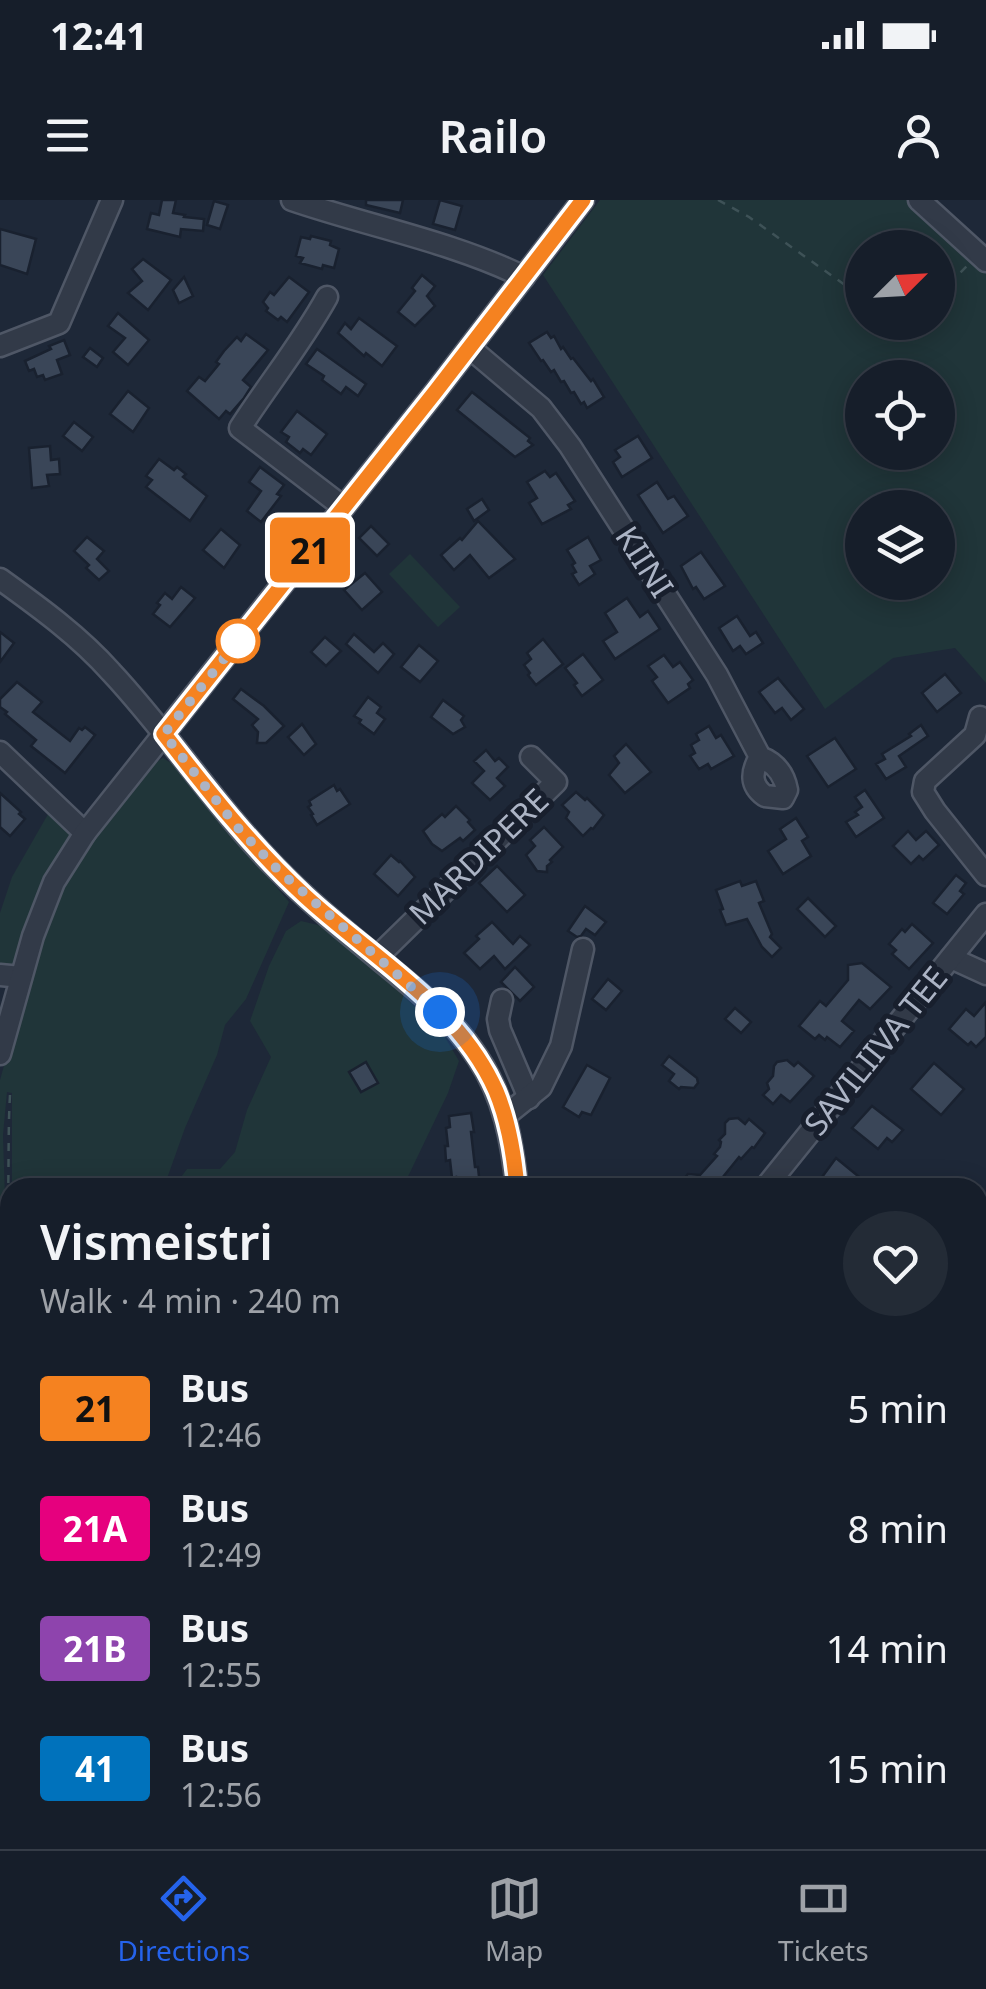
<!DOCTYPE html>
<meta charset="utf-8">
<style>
body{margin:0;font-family:"Noto Sans",sans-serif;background:#232b36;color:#f1f3f6;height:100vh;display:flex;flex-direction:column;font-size:38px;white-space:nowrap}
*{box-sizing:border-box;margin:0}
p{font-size:32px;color:#9ea2a8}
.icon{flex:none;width:55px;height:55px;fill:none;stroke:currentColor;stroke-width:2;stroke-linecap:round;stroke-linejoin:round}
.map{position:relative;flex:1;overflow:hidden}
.drawer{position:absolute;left:0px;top:978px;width:988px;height:672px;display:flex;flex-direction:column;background:#161e2a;border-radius:30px 30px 0 0;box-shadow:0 5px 25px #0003,0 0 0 2px #353c47}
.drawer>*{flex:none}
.badge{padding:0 20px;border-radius:8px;font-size:35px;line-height:65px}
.needle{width:65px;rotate:66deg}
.fabs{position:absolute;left:845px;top:30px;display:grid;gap:20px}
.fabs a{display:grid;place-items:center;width:110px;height:110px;border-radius:50%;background:#161e2a;box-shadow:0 5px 25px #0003,0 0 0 2px #353c47;font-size:50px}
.you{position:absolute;width:50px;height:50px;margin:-25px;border:8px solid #fff;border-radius:50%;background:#1a73e8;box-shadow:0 0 0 15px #1a73e833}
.map>.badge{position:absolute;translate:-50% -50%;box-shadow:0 0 0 5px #fff}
.round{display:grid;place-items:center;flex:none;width:105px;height:105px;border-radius:52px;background:#232b36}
.head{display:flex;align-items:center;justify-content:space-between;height:170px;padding:0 40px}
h1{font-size:48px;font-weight:600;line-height:75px}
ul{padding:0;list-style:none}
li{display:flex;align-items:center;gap:30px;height:120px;padding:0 40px}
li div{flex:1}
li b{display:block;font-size:38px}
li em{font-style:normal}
li .badge{min-width:110px;font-weight:700;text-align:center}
.status{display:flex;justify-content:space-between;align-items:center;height:70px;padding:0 50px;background:#161e2a;direction:ltr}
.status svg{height:28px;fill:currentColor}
header{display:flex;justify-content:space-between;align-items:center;height:130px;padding:0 40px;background:#161e2a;font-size:45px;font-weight:600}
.tab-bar{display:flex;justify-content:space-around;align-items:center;height:140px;border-top:2px solid #353c47;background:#161e2a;font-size:28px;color:#9ea2a8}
.tab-bar a{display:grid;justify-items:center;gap:5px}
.tab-bar .active{color:#2563eb}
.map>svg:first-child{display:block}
.green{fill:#203539;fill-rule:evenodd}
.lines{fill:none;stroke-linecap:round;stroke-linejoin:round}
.stream{stroke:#304260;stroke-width:4}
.building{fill:#3a4658;stroke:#19212f;stroke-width:2.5}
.minor-casing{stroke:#4f5766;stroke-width:25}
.path{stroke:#3e5257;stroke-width:2.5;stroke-dasharray:8 8;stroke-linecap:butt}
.minor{stroke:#323a48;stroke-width:20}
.line-casing{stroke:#fff;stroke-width:22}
.line{stroke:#f58220;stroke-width:15}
.walk{stroke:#acb4c5;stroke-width:10;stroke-dasharray:0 18}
.stop-dot{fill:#fff;stroke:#f58220;stroke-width:5}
.labels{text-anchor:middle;stroke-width:10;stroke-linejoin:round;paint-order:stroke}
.street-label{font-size:32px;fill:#acb4c5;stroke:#181f2d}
</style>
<div class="status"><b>12:41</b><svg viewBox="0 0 49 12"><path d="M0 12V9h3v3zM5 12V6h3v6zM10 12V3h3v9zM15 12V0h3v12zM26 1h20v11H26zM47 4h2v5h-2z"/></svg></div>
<header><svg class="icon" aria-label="menu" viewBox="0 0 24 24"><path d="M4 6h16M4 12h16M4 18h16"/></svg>Railo<svg class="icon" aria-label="person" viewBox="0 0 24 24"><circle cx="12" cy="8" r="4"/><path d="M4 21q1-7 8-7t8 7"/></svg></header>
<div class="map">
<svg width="986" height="1649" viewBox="0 0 986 1649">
<rect width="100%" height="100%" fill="#1e2838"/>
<!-- green -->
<g class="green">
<path d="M600,0H910L986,68V483L955,448L893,458L825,509L543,75ZM862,48H938V122H862ZM862,178H938V252H862ZM862,308H938V382H862Z"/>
<path d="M410,354L460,407L438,427L389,374Z"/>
<path d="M163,558L184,571L207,605L289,702L246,799L225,825L217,855L185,928L164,987H12V893L7,892L3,935L5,998L1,1045L2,1065L10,1109V1219L0,1120V880L36,751L56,696L78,657L148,567Z"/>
<path d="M51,609L75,637L21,755L12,766L0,767V713L12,677Z"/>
<path d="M301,721L322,726L396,789L442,832L459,861L448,893L403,987L173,988L187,969H220L235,952L247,910L271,857L250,821L269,766L286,731Z"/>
<path d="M986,994V1649H795L798,1640H978V1003Z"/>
</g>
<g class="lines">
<!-- stream -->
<path class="stream" d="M978,1496L986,1493"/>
</g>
<!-- building -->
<g class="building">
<path d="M162,0H176L173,13L185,15L184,17L204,19L203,31L181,29L180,37L147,29L151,13L159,15Z"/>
<path d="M366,0H403L400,13L366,5Z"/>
<path d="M440,0L462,6L455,30L433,24Z"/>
<path d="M214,1L228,5L220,29L207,25Z"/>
<path d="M0,29L36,39L27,74L0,65Z"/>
<path d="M311,36L331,41L330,45L339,49L334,68L323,65L322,69L300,63L303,58L296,56L301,37L310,39Z"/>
<path d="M143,59L171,80L148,110L128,93L142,81L132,69Z"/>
<path d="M422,75L435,86L427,96L435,106L415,126L398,112L415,91L412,88Z"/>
<path d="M184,77L193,96L179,103L173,90Z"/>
<path d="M289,77L309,92L287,122L281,117L278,120L266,111L268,108L263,102L270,92L274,95Z"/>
<path d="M118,113L149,140L128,165L113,152L125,138L108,126Z"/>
<path d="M359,118L397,146L382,166L366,153L364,156L338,133L345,123L351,129Z"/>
<path d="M547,132L551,138L554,136L561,149L563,147L571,159L573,158L591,181L593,179L604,197L587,208L584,202L581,204L574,192L571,193L564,181L561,182L554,170L551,172L543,160L541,161L529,143Z"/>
<path d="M246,134L268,150L243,180L251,187L244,198L230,214L226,211L219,219L187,191L199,177L205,181L219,164L216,162L224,151L237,137L241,141Z"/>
<path d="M64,140L70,155L57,160L62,174L45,180L43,175L37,177L34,169L29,171L25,161L51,149L49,146Z"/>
<path d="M90,148L103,158L97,167L83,157Z"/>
<path d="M317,149L366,184L358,196L346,187L341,194L322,180L324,176L306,164Z"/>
<path d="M128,191L149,208L133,232L110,214Z"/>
<path d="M472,192L530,238L528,241L533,245L515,257L457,210Z"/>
<path d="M297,211L327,234L311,255L303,249L300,253L286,242L289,237L281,232Z"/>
<path d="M74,222L93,237L82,251L63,236Z"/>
<path d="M638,236L652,258L622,277L613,262L620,257L615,250Z"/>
<path d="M50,246L51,260L59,259L60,274L47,275L49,286L32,288L29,248Z"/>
<path d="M159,259L174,270L177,267L186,274L183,277L207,296L190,321L146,287L152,280L146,276Z"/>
<path d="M260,267L284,285L277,294L281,296L261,322L247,311L261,291L249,282Z"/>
<path d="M545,271L550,277L556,273L575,301L568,305L571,309L542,324L529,303L537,298L527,282Z"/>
<path d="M657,282L668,299L674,296L688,316L663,333L638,295Z"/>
<path d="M482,299L489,310L474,321L467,309Z"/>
<path d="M478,321L515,359L489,378L470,355L454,370L441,355L460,338L462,340Z"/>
<path d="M371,326L389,344L377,356L359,338Z"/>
<path d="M221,329L240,345L224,368L203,350Z"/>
<path d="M87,337L104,351L97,359L109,371L99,380L86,368L89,365L74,351Z"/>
<path d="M588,337L601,360L590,366L595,374L579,385L572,374L576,372L572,365L575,363L567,350Z"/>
<path d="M701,352L725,386L704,399L696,387L693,389L681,366Z"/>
<path d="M365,373L382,392L362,410L344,390Z"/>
<path d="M181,387L195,398L170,427L153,414L160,405L157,403L165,393L172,399Z"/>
<path d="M627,398L640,417L648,411L660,429L615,459L603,441L617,432L605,413Z"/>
<path d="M737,416L750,436L756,432L763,443L746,454L740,446L733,451L719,428Z"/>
<path d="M0,432L14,443L0,462Z"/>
<path d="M354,434L374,452L383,443L394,454L378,473L346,444Z"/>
<path d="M325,437L341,451L326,466L311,452Z"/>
<path d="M543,439L563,464L536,485L528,475L530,473L524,465L531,459L527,453Z"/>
<path d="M419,445L438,461L420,482L401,467Z"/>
<path d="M583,454L603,480L582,496L574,485L577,483L565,468Z"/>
<path d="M664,455L673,467L680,462L693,480L688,484L690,488L668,503L652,481L657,477L648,466Z"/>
<path d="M945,474L961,493L937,512L922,493Z"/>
<path d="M778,478L804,509L791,520L782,508L775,513L759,492Z"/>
<path d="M17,482L42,502L33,512L70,541L79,528L82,530L85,527L95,535L65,573L31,546L36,540L5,514L7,512L0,507V499Z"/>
<path d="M241,489L264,506L284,526L266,543H257L258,532L252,525L258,519L233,499Z"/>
<path d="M368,497L381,507L377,513L385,519L374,534L359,523L361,520L354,516Z"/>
<path d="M443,500L464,516L461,520L465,527L453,534L431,517Z"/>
<path d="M302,524L316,544L304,555L288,537Z"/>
<path d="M921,525L928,536L899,556L906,567L886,579L876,564L885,559L882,554L911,536L909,534Z"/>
<path d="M709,526L716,538L721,535L734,556L711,569L708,564L699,569L690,556L695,553L691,545L699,540L696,534Z"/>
<path d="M835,538L856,569L828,587L807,556Z"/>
<path d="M626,544L651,572L625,593L609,575L619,563L614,556Z"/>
<path d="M486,550L495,561L499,558L508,567L497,578L505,586L490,600L472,583L484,571L474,561Z"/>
<path d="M334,585L337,591L340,589L350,604L317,625L311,615L313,614L308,607L311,605L309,601Z"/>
<path d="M865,590L884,618L856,637L846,622L858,615L855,612L862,607L855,597Z"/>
<path d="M576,592L585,600L587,598L604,615L593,629L591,628L583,636L566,618L569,612L562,605Z"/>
<path d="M0,593L21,612L19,614L25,619L10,636L0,627Z"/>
<path d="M456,606L470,620L468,622L475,630L463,641L460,638L442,651L432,644L423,631L442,614L445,617Z"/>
<path d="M796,618L808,637L802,641L811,656L783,674L768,651L786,639L780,629Z"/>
<path d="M544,627L563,647L550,660L552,662L547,666V672L537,671L526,655L535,646L530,640Z"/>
<path d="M908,631L916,640L926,631L939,645L923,660L919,656L911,664L893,646Z"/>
<path d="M391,655L399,662L400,661L415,677L398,696L374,674Z"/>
<path d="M497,666L525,695L507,712L479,683Z"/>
<path d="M956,675L966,683L960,691L964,694L947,714L933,703Z"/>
<path d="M740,681L742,686L756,681L764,701L759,703L772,734L770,737L781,748L772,757L762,747L747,719L726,725L720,710L723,709L716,690Z"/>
<path d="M808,698L836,726L825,737L797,709Z"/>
<path d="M585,706L606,722L595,735L586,729L581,736L577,737L568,731Z"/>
<path d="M492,722L513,744L520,736L530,745L505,769L494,756L480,769L464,753L479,739L476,736Z"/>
<path d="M912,724L933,743L909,769L892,754L896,750L889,744L902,729L905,732Z"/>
<path d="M862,763L891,787L870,809L859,800L850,811L842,821L854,831L840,847L827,837L825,840L819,835L815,839L799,826L820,801L826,806L848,780V765Z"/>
<path d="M515,767L534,787L520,801L501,782Z"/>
<path d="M608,779L622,791L606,810L592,799Z"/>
<path d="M986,802V837L976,847L971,842L968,845L949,829L966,809L974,816Z"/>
<path d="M735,808L751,822L741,833L725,819Z"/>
<path d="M669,856L697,878L698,883L694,888L681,887L679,889L669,881L674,874L662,865Z"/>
<path d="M787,860L794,866L798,862L814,876L790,902L781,895L773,904L763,895L769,889L767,883L773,876L774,866L777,862Z"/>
<path d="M366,862L378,883L361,892L349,872Z"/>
<path d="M934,863L964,889L941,915L911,889Z"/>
<path d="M587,865L610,878L591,915L582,912L579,917L563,907Z"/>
<path d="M872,906L903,930L892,942L887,938L878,949L852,928Z"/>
<path d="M471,913L474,932H471L475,967H478L480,986L457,988L456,977L452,978L450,960L446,961L445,946H448L446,928L450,927L449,916Z"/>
<path d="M738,918L745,924L749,919L765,933L754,948L752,947L741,959L739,957L714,988H676L688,974L700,975L717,956L714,954L720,947L721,942L719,940L725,934V923L729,919Z"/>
<path d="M836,958L858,976L855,980L864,988H814Z"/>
</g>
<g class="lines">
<defs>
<g id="minor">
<path d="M292,0C368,26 453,42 524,77"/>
<path d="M919,0L986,61"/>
<path d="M327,97C301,144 269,183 240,228L343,307"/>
<path d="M0,146L59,123L112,0"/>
<path d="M470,148L541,208L570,246L717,475L760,557C776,563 784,574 787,590L783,598L765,596C750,585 751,572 760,557"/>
<path d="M0,379C39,407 79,436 111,472C170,535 217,609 278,670C310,703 346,732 381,761C417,790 453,819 478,858C504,897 512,941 517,988"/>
<path d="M980,517L975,535L925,581L923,592L935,611L986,675"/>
<path d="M0,552L85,633"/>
<path d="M377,757L556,582L531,557"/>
<path d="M951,758L986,774"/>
<path d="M0,775L21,777"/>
<path d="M502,800L498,819L500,830L529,898"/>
<path d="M0,854L33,736L54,682L85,633L436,191L583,0"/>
<path d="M505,916L541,887L561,846L583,749"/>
<path d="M765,988L986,714"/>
<path d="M0,1192C4,1222 8,1256 0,1285"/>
<path d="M535,1640L544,1649"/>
<path d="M563,1640L565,1649"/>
<path d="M46,1649L50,1640"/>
<path d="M312,1649L313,1640"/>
<path d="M685,1649L687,1640"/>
</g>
</defs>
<!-- minor casing -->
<use href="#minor" class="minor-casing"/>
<!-- path -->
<g class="path">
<path d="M718,0L749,17L862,97"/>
<path d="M938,95L967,66"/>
<path d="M10,895C8,929 9,963 8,997C7,1030 3,1059 10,1091"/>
<path d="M0,1358L10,1336"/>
<path d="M978,1485L986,1482"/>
<path d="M168,1649L195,1640"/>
<path d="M705,1649L707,1640"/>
<path d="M784,1649L787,1640"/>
</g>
<!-- minor -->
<use href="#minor" class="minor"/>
</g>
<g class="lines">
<defs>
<path id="line" d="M517,988C514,954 509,922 496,891C458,805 371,757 305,696C252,647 208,591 164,534L436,191L583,0"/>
</defs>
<!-- line casing -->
<use href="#line" class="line-casing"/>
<!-- line -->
<use href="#line" class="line"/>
<!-- walk -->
<path class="walk" d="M238,441L242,436L164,534L238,628L278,670L440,812"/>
</g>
<!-- markers -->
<circle class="stop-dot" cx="238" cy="441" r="20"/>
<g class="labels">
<!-- street labels -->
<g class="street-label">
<text transform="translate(644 362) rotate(57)" y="11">KIINI</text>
<text transform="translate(479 657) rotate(-44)" y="11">MARDIPERE</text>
<text transform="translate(876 851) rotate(-51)" y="11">SAVILIIVA TEE</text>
</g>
</g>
</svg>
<div class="fabs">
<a><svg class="needle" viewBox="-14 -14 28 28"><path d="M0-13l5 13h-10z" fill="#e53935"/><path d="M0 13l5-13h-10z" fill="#9ea2a8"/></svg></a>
<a><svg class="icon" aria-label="locate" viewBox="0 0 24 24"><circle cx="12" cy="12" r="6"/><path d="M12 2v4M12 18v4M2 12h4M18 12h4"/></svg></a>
<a><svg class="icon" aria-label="layers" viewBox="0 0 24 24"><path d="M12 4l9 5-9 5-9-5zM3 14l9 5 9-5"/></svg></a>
</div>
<div class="you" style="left:440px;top:812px"></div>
<b class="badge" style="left:310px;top:350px;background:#f58220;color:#111">21</b>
<section class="drawer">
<div class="head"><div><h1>Vismeistri</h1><p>Walk · 4 min · 240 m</p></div><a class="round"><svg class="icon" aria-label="heart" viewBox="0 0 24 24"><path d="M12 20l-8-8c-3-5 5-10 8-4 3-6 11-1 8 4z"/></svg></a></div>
<ul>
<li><span class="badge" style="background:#f58220;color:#111">21</span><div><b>Bus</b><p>12:46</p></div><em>5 min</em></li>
<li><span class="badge" style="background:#e6007e;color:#fff">21A</span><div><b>Bus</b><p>12:49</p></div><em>8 min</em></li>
<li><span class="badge" style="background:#8e44ad;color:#fff">21B</span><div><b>Bus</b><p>12:55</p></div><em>14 min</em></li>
<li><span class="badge" style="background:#0072bc;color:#fff">41</span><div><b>Bus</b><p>12:56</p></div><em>15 min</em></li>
</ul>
</section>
</div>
<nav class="tab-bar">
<a class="active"><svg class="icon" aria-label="directions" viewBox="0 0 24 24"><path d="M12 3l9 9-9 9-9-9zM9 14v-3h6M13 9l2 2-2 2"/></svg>Directions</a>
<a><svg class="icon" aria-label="map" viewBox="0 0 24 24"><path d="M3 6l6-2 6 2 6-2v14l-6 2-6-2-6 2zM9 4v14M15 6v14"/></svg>Map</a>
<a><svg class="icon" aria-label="tickets" viewBox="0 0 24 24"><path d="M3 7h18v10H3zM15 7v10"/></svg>Tickets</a>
</nav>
